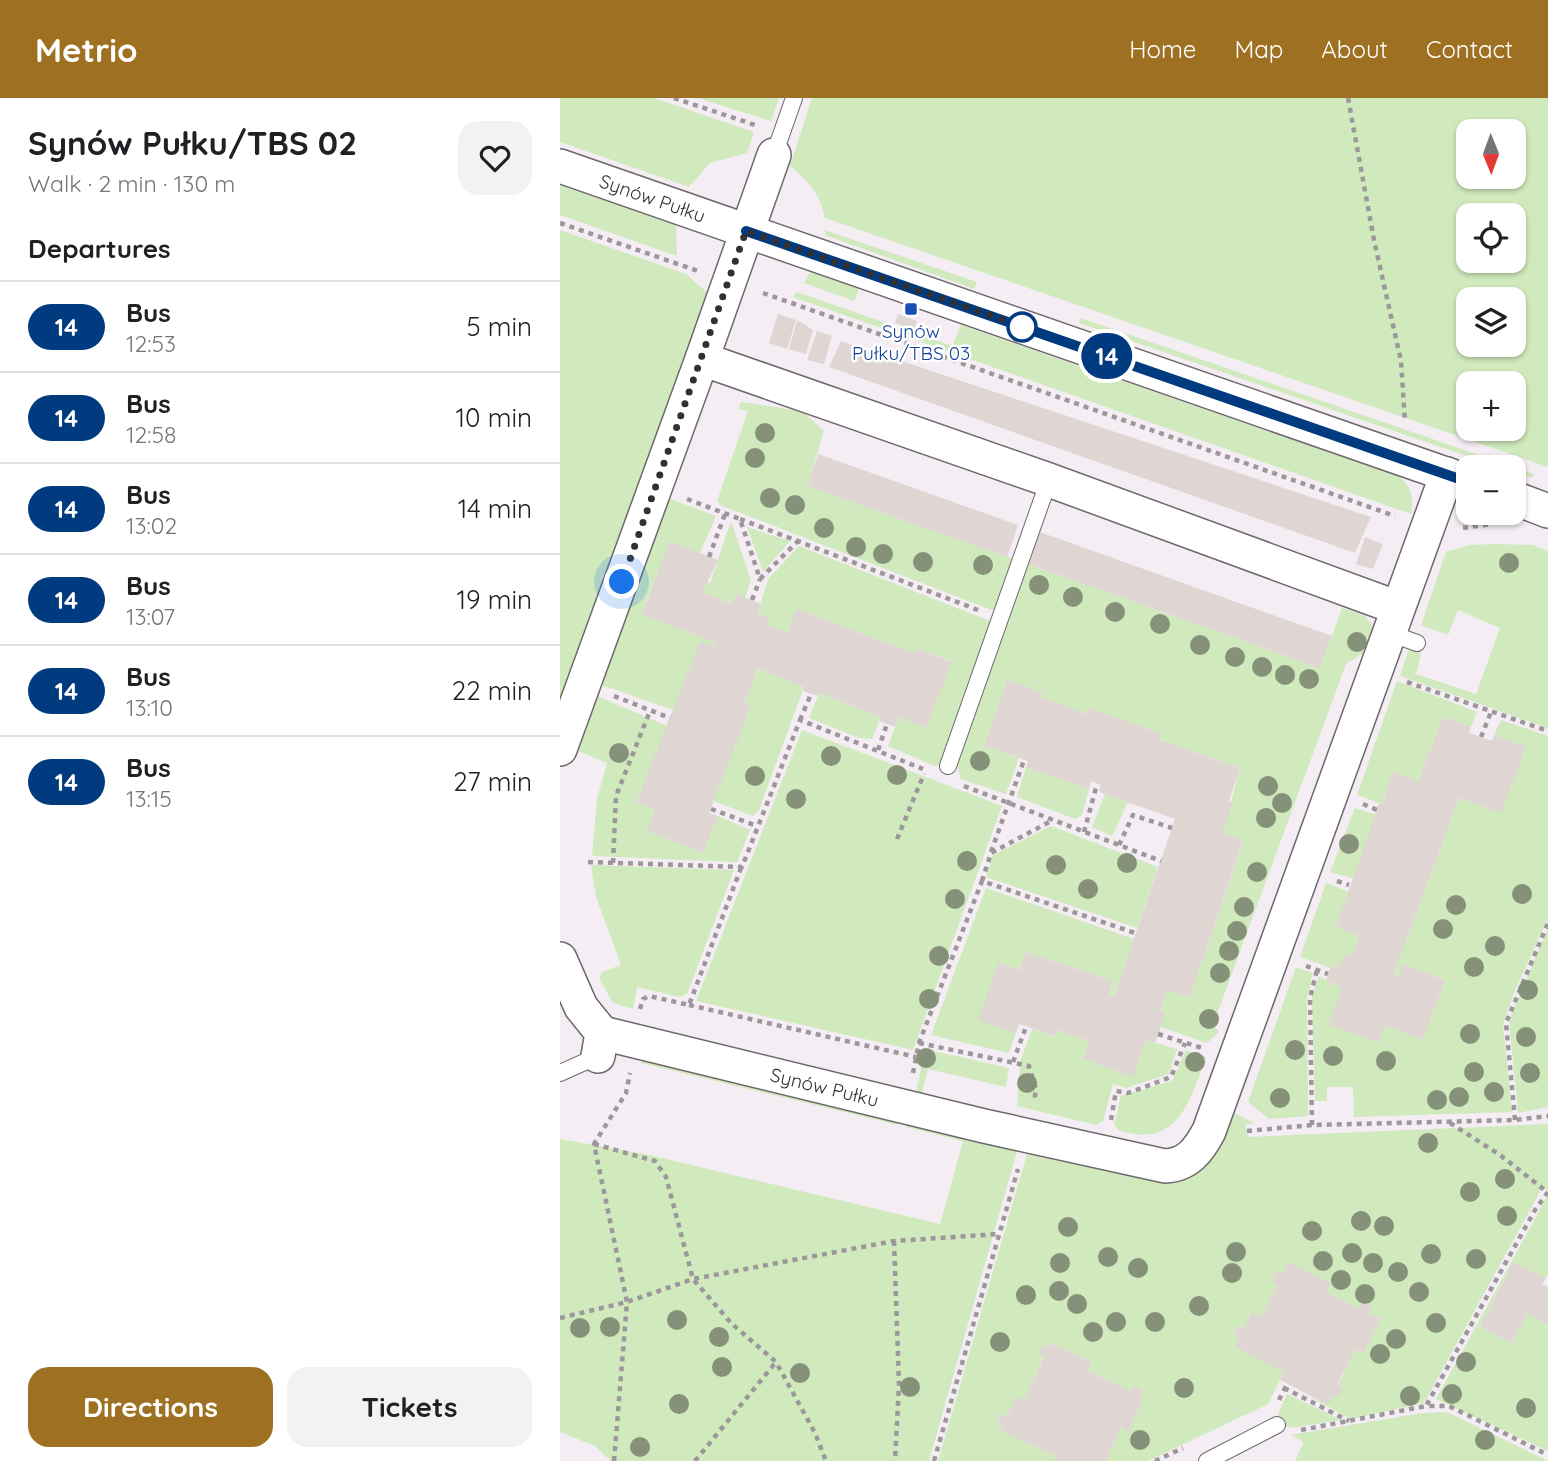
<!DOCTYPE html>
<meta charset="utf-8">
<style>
body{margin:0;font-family:Quicksand,sans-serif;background:#f2f2f2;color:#202124;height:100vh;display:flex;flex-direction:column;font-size:26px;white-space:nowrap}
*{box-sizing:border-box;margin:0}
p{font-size:23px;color:#757577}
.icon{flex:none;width:38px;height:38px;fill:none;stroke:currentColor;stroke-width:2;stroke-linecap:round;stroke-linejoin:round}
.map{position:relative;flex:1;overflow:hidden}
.sheet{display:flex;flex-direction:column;background:#fff;width:560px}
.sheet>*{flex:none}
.badge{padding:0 14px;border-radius:23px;font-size:24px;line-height:46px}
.needle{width:46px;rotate:179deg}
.controls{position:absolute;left:896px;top:21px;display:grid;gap:14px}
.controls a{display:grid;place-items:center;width:70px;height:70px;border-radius:14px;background:#fff;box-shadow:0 2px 5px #0004;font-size:35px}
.you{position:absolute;width:35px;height:35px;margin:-18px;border:5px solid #fff;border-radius:50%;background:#1a73e8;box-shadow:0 0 0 10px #1a73e833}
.map>.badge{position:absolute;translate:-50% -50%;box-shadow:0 0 0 4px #fff}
h2{padding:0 28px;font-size:26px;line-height:63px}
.round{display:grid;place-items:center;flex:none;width:74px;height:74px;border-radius:21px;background:#f2f2f2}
.overview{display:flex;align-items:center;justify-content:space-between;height:119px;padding:0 28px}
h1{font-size:33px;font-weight:700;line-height:52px}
.action{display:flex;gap:14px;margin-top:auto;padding:14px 28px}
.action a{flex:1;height:80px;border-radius:21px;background:#9e7021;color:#fff;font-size:28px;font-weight:700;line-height:80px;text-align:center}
.action a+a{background:#f2f2f2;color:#202124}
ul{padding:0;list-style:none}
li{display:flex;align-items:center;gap:21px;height:91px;padding:0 28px;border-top:2px solid #e0e0e0}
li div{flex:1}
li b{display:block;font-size:26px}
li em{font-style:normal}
li .badge{min-width:77px;font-weight:700;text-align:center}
header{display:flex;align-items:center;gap:42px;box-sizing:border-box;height:98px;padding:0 35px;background:#9e7021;color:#fff}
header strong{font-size:33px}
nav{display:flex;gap:38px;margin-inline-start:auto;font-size:24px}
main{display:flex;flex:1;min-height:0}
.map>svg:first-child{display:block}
.green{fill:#d0eabd;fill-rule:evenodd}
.building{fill:#dfd6d4}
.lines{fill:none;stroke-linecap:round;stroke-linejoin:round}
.lane-casing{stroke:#6e686d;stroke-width:18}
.street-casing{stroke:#6e686d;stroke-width:36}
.path{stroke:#9d979c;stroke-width:4.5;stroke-dasharray:5 5;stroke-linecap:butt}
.lane{stroke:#fff;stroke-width:16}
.street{stroke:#fff;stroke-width:33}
.tree{fill:#859178}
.line-casing{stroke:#fff;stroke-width:16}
.line{stroke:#003b80;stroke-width:10}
.walk{stroke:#333032;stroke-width:7;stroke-dasharray:0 12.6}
.transit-dot{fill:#1a4fb4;stroke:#fff;stroke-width:2.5}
.stop-dot{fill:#fff;stroke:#003b80;stroke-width:3.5}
.labels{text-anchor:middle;stroke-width:5;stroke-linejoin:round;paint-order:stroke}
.street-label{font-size:19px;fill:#333032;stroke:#fff}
.transit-label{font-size:19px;fill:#164399;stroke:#fff}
</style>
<header>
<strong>Metrio</strong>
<nav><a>Home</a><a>Map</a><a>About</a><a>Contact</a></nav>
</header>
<main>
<section class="sheet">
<div class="overview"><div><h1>Synów Pułku/TBS 02</h1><p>Walk · 2 min · 130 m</p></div><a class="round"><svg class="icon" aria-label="heart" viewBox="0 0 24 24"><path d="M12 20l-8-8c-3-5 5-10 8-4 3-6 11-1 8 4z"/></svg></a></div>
<h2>Departures</h2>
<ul>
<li><span class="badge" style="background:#003b80;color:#fff">14</span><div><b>Bus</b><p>12:53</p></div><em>5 min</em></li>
<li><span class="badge" style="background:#003b80;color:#fff">14</span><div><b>Bus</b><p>12:58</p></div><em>10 min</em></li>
<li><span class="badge" style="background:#003b80;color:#fff">14</span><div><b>Bus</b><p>13:02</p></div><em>14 min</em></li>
<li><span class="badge" style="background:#003b80;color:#fff">14</span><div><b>Bus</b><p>13:07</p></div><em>19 min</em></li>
<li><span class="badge" style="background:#003b80;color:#fff">14</span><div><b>Bus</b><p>13:10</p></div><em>22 min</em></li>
<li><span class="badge" style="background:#003b80;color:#fff">14</span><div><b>Bus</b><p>13:15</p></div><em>27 min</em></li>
</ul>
<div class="action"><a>Directions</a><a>Tickets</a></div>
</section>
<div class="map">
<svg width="988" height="1363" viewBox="0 0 988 1363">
<rect width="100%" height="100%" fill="#f4edf3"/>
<!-- green -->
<g class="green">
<path d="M0,0H94L194,34L187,55L150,65L129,89L0,44Z"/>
<path d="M137,0H219L211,23Z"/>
<path d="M252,0H988V369L265,120C260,96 250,84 230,68ZM908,33H954V79H908ZM908,117H954V163H908ZM954,201V247H908V201ZM908,285H954V331H908Z"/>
<path d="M0,87L116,127L117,158L0,117Z"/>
<path d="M0,132L126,176L150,197L0,627Z"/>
<path d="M265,132L417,184L414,191L265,137Z"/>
<path d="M250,174L299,191L294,203L244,185Z"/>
<path d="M237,194L392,248L401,227L840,379C852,390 854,400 851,416L233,199Z"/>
<path d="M521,220L974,376L972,380L954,374V369H939L519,225Z"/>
<path d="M181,304L242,313L264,333L247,388L453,461L434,513L160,407L157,403L188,313L178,311Z"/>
<path d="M105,399L156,418L140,455L109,444L82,515L154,544L152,548L140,544L113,612L36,585Z"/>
<path d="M171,423L191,482L185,500L172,506L143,494L146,484L150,485Z"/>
<path d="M187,429L230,443L203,474Z"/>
<path d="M934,446L973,447L988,453V630L840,578L849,551L861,555L856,576L916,596L940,530L898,512L888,537L861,527L886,454L909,447Z"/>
<path d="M239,448L430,523L381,666L374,668L328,648L339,619L366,630L391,563L358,551L356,556L237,511L227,534L207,527L209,520L198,515L208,481Z"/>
<path d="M468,466L760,570L782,510L804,517L813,528L805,554L786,566L653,927L659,934L647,945L600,929L606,914L600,912L607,892L630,899L683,743L663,735L680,670L600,642L601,636L528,610L526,616L481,599L482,594L447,582L424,648L459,660L446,696L401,681L397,667Z"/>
<path d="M198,571L244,589L199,712L193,718L153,703L191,607L184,604Z"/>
<path d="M837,583L917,614L911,629L883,619L858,683L833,674L822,706L797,697Z"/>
<path d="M259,595L321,619L312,641L299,640L249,620Z"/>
<path d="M33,596L107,628L76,705L95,712L87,733L143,755L158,718L190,732L177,764L32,758L37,701L47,665L18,653L16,645Z"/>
<path d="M941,622L988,638V820L954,895L943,927L952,1014L794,1019L793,989H767V1003H755L752,899L759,878L782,890L819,944L825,928L863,941L885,882L843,866L839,878L834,876L899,700L941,714L966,649L934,637Z"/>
<path d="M242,632L442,708L353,952L136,903Z"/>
<path d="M466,669L529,691L522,717L515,721L457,699Z"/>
<path d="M545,696L568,704L552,738L532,729Z"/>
<path d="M795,710L815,716V722L795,781L770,774Z"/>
<path d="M491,728L598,769L577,830L426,779L433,757Z"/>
<path d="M31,767L174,772L127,896L120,899L77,889L73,911L53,905L39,880L42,874L61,867L36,799Z"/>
<path d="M766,785L787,793L799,838L792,858L785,856L779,869L772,867L770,870L740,859Z"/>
<path d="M426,790L574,841L554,898L549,896L553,883L466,854L460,872L438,865L419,922L456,935L449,955L371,937Z"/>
<path d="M988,830V1009L958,1015L949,923Z"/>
<path d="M736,869L753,875L747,900L748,1018L709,1021L688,1004Z"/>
<path d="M472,931L494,938L497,932L529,943L523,961L573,978L586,942L617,951L609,976L566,990L553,986L543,1023L536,1027L457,1008L460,964Z"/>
<path d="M365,951L449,970L446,989L368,971L362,995L356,994Z"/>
<path d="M626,952L646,959C630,1004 617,1052 558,1032L554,1026L561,998L612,983Z"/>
<path d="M82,960L339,1020L338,1027L81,965Z"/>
<path d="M672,1014L694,1025L685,1027L688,1039L988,1026V1092L982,1090L864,1305L791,1321L746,1297L768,1306L796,1251L804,1255L821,1221L809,1215L812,1209L801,1204L798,1210L766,1194L770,1185L729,1164L723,1175L712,1183L718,1186L701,1219L692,1215L684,1231L679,1228L674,1237L679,1241L675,1249L724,1274L708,1306L588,1363H546L561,1329L568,1332L584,1300L580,1298L583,1292L573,1288L570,1293L528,1273L532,1264L491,1245L464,1302L456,1298L447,1318L441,1316L437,1325L442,1328L441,1332L496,1358L493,1363H378L467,1056L607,1086C652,1079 657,1052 672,1014Z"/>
<path d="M347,1022L458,1050L369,1363H51L35,1348L0,1334V1041L89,1057L380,1126L403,1043L346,1029Z"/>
<path d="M988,1097V1176L986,1180L953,1164L920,1229L952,1245L967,1216L988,1227V1353L876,1301Z"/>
<path d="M727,1296L781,1322L732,1330L715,1323Z"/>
<path d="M887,1314L988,1363H735L744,1344L731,1337L862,1315Z"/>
</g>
<!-- building -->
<g class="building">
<path d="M218,216L236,222L227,251L209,245Z"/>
<path d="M338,216L357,223L354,232L335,225Z"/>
<path d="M237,222L253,232L246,256L229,251Z"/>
<path d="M257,233L272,238L264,266L247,262Z"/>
<path d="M281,243L811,419L795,455L269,269Z"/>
<path d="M258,356L458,427L447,459L247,388Z"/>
<path d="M480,434L772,538L760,570L468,466Z"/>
<path d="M805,439L823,446L813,471L796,466Z"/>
<path d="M109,443L158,462L143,494L172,506L176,496L201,506L198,515L210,520L207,527L227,534L237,511L356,556L358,551L392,564L366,630L339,619L335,629L319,623L321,619L259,595L257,598L243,593L244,589L198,571L184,604L191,607L149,715L158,718L143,755L87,733L95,712L76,705L140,543L152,548L154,544L82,516Z"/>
<path d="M447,582L483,594L481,599L526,616L528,610L602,636L600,642L680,670L669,703L673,704L663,735L683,742L630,899L607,892L600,912L606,914L595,945L586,942L573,979L523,961L529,943L497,932L495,938L459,926L456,935L418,922L438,865L460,872L466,854L553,883L549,896L554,898L615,721L539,694L541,687L531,683L529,691L466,669L468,663L424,648Z"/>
<path d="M883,619L911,629L909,635L932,643L934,637L966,649L941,715L899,700L834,876L839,878L843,866L885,882L863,942L825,928L819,945L768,926L782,890L766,882L771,867L779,869L785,856L792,858L799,838L776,829L819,705L822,706L833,674L858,683Z"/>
<path d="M729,1164L771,1185L766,1194L798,1210L801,1204L812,1209L809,1215L821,1221L804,1255L796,1251L777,1287L783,1290L778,1300L772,1298L768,1307L720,1282L724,1274L675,1249L679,1241L674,1238L679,1228L684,1231L692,1214L701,1219L718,1186L711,1183L717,1172L723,1175Z"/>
<path d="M953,1164L986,1180L982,1186L988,1189V1227L967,1216L952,1245L920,1229Z"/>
<path d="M491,1245L532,1264L528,1273L570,1293L573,1288L583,1292L580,1298L584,1300L568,1333L561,1329L546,1363H493L496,1358L440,1332L442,1328L437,1326L441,1316L447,1318L456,1298L464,1302L484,1260L478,1257L483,1247L489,1249Z"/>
</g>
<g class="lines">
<defs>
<g id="lane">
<path d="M214,57L234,0"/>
<path d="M829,535L857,545"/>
<path d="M388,668L489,382"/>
<path d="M0,975L38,958"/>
<path d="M647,1363L717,1327"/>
</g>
<g id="street">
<path id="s1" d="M0,68L906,383"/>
<path d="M142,261L214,57"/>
<path d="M954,400L988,413"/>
<path d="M0,651L142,261L489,382L838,510"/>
<path d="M0,861L21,909L42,935L38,958"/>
<path id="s2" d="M42,935L424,1028L605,1068C628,1067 639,1052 649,1033L887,376"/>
</g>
</defs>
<!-- lane casing -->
<use href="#lane" class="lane-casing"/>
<!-- street casing -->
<use href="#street" class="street-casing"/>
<!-- path -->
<g class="path">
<path d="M114,0L198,28"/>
<path d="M788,0L814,142L841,263L845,324"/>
<path d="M0,125L138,173"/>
<path d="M203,195L835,418"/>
<path d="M127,401L180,421L200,481L238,443"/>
<path d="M180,421L418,512"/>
<path d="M903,430L932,426"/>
<path d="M149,459L165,416"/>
<path d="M192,502L200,481"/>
<path d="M847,584L988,633"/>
<path d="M54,598L110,620"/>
<path d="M240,622L251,596"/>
<path d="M921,639L931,614"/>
<path d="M318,652L327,626"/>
<path d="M404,688L601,763"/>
<path d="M803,706L817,712"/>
<path d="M151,711L197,728"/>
<path d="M524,734L537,686"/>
<path d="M337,741L364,676"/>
<path d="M559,747L573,717L612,730"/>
<path d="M431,754L464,662"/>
<path d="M28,764L182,769L240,622L363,671"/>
<path d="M53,765L56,698L90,613"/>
<path d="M422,783L431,755L493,722"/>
<path d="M777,783L789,787"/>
<path d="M746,868L768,876"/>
<path d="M129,907L356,959"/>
<path d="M80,911L83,901L89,898L129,907L181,770"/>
<path d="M598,936L642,950"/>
<path d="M359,945L469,968L476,991L474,1004"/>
<path d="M453,964L466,929"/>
<path d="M353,975L359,945L422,783L575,835"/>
<path d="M551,1022L556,993L568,995L611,979L625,945"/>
<path d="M955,1022L946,925L988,825"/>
<path d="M890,1025L940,1057L986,1093"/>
<path d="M752,1027L750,900L757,872"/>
<path d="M687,1033L752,1027L955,1022L988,1018"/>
<path d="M34,1046L95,1063L106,1079L133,1181L171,1225L216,1264L255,1335L266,1363"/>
<path d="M988,1094L975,1112L866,1308H889L988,1357"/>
<path d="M334,1143L339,1286L335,1363"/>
<path d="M0,1220L67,1204L133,1181L334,1143L439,1136"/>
<path d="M724,1290L789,1323"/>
<path d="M719,1302L727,1286"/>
<path d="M741,1332L866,1308"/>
<path d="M54,1363L67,1204L34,1046L66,995L70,975"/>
<path d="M135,1363L216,1264"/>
<path d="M374,1363L458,1071"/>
<path d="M595,1363L623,1350"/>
</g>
<!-- lane -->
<use href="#lane" class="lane"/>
<!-- street -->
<use href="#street" class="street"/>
</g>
<!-- trees -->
<g class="tree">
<circle cx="205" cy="335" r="10"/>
<circle cx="195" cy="360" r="10"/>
<circle cx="210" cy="400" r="10"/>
<circle cx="235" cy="407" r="10"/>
<circle cx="264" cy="430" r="10"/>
<circle cx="296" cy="449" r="10"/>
<circle cx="323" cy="456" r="10"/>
<circle cx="363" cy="464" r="10"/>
<circle cx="949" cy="465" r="10"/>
<circle cx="423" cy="467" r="10"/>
<circle cx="479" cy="487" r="10"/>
<circle cx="513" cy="499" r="10"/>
<circle cx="555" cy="514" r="10"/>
<circle cx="600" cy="526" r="10"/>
<circle cx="797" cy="544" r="10"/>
<circle cx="640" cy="547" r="10"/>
<circle cx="675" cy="559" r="10"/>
<circle cx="702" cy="569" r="10"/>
<circle cx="725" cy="577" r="10"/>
<circle cx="749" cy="581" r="10"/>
<circle cx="59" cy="655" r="10"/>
<circle cx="271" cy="658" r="10"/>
<circle cx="420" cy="663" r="10"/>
<circle cx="337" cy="677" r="10"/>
<circle cx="195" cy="678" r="10"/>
<circle cx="708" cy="688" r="10"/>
<circle cx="236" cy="701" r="10"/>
<circle cx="722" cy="705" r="10"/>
<circle cx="706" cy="720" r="10"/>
<circle cx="789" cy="746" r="10"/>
<circle cx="407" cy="763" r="10"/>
<circle cx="567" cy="765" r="10"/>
<circle cx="496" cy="767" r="10"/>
<circle cx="697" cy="774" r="10"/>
<circle cx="528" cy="791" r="10"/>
<circle cx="962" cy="796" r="10"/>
<circle cx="395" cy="801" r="10"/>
<circle cx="896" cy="807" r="10"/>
<circle cx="684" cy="809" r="10"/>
<circle cx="883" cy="831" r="10"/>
<circle cx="677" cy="833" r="10"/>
<circle cx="935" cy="848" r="10"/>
<circle cx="669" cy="853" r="10"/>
<circle cx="379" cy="858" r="10"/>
<circle cx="914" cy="869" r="10"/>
<circle cx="660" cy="875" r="10"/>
<circle cx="968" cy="892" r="10"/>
<circle cx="369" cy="901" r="10"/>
<circle cx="649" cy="921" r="10"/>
<circle cx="910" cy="936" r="10"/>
<circle cx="966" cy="939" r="10"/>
<circle cx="735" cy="952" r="10"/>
<circle cx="773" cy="958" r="10"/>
<circle cx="366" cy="960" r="10"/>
<circle cx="826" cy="963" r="10"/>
<circle cx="635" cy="964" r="10"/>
<circle cx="914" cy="974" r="10"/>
<circle cx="970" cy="975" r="10"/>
<circle cx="467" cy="985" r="10"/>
<circle cx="934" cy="994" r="10"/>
<circle cx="899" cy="999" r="10"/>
<circle cx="720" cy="1000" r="10"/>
<circle cx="877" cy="1002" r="10"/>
<circle cx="868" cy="1045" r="10"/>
<circle cx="945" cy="1081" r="10"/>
<circle cx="910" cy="1094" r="10"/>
<circle cx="947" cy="1118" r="10"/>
<circle cx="801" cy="1123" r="10"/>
<circle cx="824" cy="1128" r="10"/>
<circle cx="508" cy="1129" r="10"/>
<circle cx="752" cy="1133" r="10"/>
<circle cx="676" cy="1154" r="10"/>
<circle cx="792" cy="1155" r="10"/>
<circle cx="871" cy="1156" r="10"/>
<circle cx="548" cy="1159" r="10"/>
<circle cx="916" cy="1161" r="10"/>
<circle cx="763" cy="1163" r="10"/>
<circle cx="500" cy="1165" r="10"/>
<circle cx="813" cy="1165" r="10"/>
<circle cx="578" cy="1170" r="10"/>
<circle cx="838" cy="1174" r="10"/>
<circle cx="672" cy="1175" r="10"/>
<circle cx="781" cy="1182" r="10"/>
<circle cx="499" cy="1193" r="10"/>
<circle cx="859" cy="1194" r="10"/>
<circle cx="805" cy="1196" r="10"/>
<circle cx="466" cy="1197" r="10"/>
<circle cx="517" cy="1206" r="10"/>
<circle cx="639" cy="1208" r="10"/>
<circle cx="117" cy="1222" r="10"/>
<circle cx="556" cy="1224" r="10"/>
<circle cx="595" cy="1224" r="10"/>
<circle cx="876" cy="1225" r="10"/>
<circle cx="50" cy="1229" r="10"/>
<circle cx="20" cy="1230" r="10"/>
<circle cx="533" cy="1234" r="10"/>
<circle cx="159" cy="1239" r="10"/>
<circle cx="836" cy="1241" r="10"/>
<circle cx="440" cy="1244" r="10"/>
<circle cx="820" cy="1256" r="10"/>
<circle cx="906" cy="1264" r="10"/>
<circle cx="162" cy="1269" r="10"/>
<circle cx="240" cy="1275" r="10"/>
<circle cx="350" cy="1289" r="10"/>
<circle cx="624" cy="1290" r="10"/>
<circle cx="892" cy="1296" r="10"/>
<circle cx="850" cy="1298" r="10"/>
<circle cx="119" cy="1306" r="10"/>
<circle cx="966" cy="1310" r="10"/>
<circle cx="580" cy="1342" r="10"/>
<circle cx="925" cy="1342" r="10"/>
<circle cx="80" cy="1349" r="10"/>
</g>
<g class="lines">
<defs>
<path id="line" d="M186,133L908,384"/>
</defs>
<!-- line casing -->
<use href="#line" class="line-casing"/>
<!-- line -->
<use href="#line" class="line"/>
<!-- walk -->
<path class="walk" d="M62,484L186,133L470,231L462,229"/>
</g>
<!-- markers -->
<rect class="transit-dot" x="344" y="204" width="14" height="14" rx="3.5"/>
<circle class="stop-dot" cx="462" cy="229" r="14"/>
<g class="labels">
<!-- street labels -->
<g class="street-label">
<text dy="7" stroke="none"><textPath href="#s1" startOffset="98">Synów Pułku</textPath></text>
<text dy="7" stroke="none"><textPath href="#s2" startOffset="229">Synów Pułku</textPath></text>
</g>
<!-- transit labels -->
<g class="transit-label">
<text x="351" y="240">Synów<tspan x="351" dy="22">Pułku/TBS 03</tspan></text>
</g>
</g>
</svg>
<div class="controls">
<a><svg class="needle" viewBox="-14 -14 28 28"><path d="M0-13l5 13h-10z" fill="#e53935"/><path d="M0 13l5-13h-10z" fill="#757577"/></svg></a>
<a><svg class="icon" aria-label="locate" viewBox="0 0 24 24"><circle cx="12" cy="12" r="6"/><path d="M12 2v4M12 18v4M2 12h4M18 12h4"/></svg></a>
<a><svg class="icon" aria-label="layers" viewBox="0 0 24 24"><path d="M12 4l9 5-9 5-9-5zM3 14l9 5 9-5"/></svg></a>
<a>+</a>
<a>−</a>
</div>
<div class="you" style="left:62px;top:484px"></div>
<b class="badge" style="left:547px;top:258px;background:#003b80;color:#fff">14</b>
</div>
</main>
